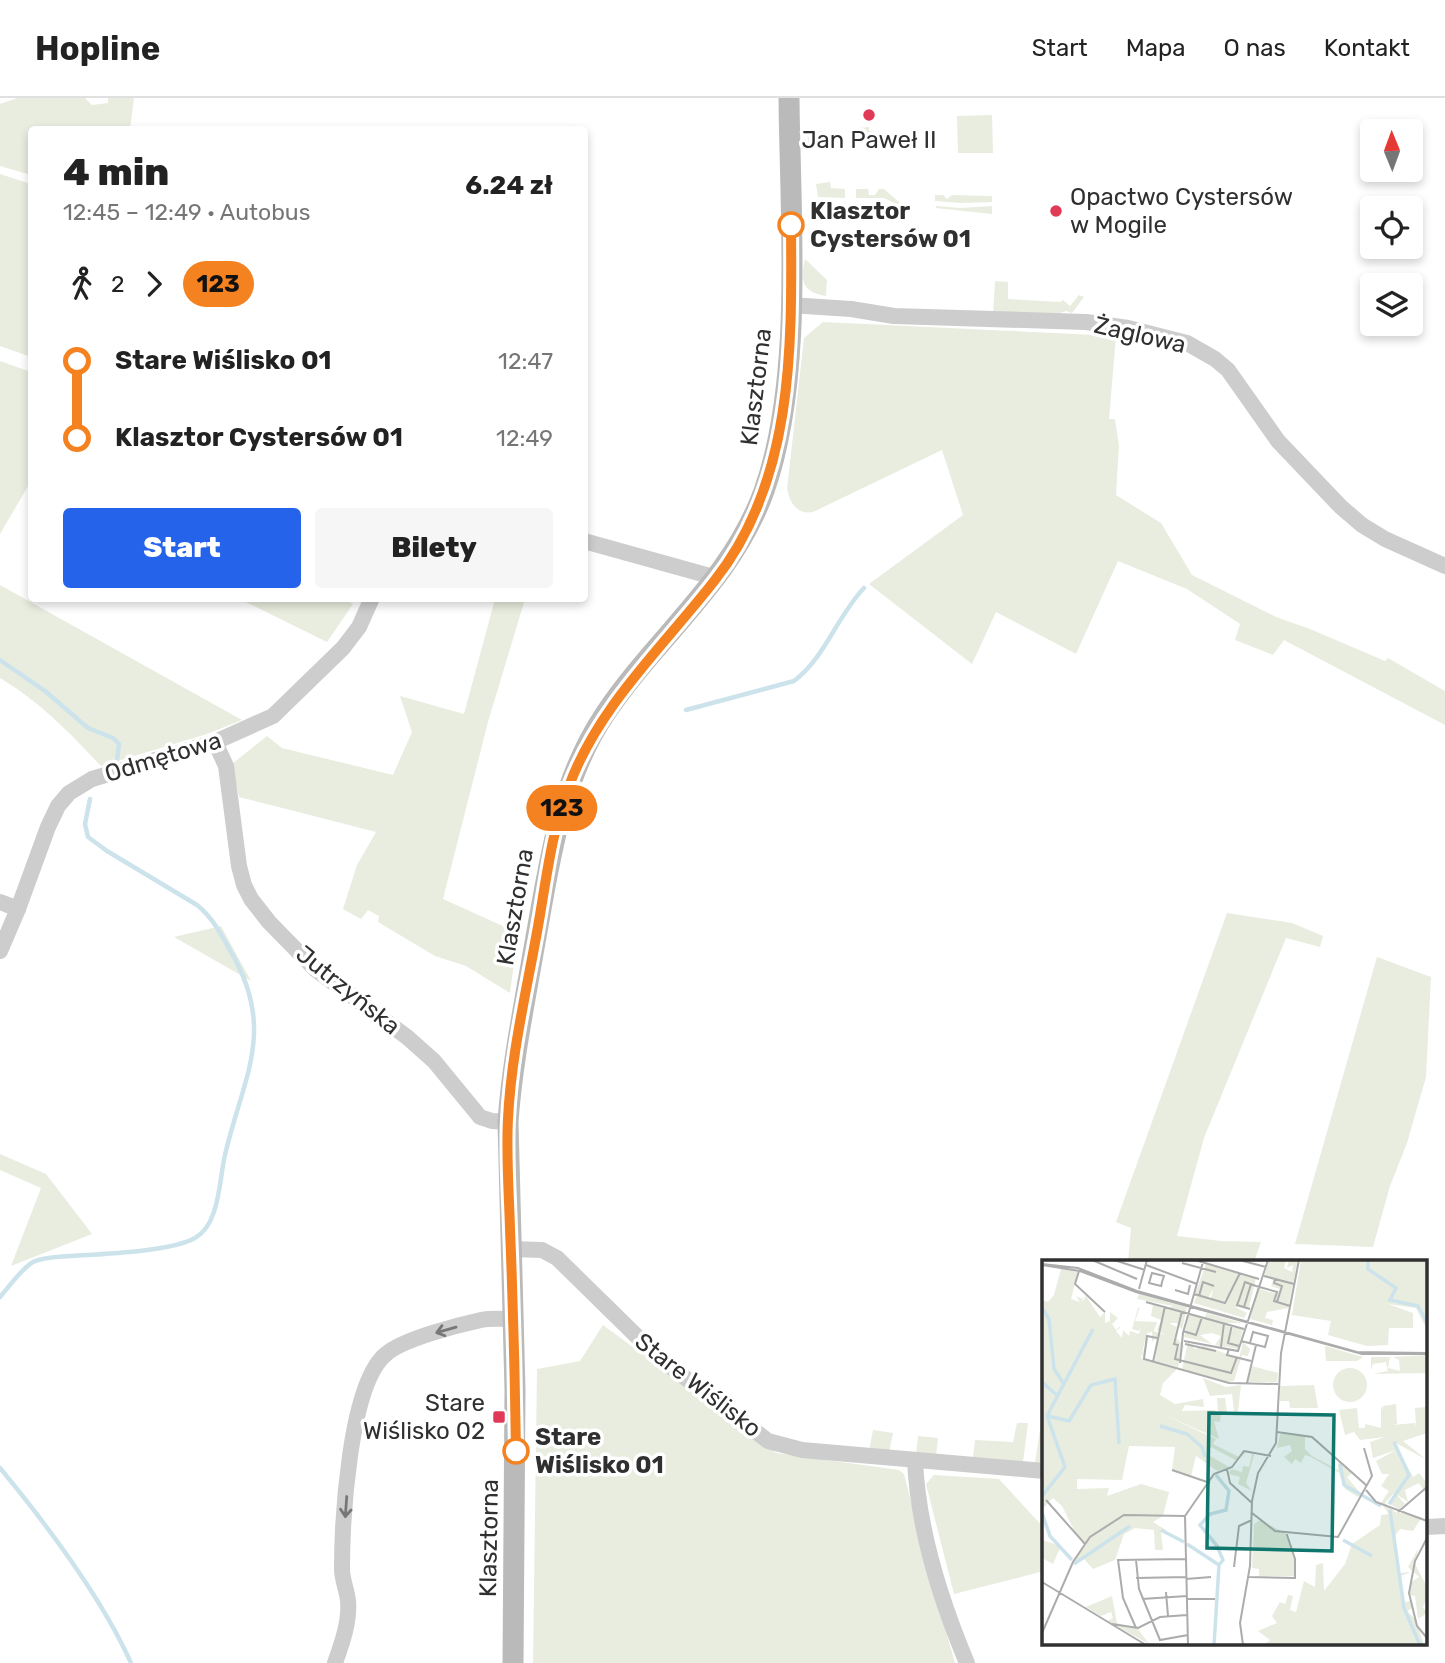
<!DOCTYPE html>
<html lang="pl">
<meta charset="utf-8">
<style>
body{margin:0;font-family:Rubik,sans-serif;background:#f6f6f6;color:#222;height:100vh;display:flex;flex-direction:column;font-size:26px;white-space:nowrap}
*{box-sizing:border-box;margin:0}
p{font-size:23px;color:#767676}
.icon{flex:none;width:38px;height:38px;fill:none;stroke:currentColor;stroke-width:2;stroke-linecap:round;stroke-linejoin:round}
.map{position:relative;flex:1;overflow:hidden}
.panel{position:absolute;left:28px;top:28px;width:560px;height:476px;display:flex;flex-direction:column;background:#fff;border-radius:7px;box-shadow:0 4px 10px #0003}
.panel>*{flex:none}
.badge{padding:0 14px;border-radius:23px;font-size:24px;line-height:46px}
.needle{width:46px;rotate:359deg}
.tools{position:absolute;left:1360px;top:21px;display:grid;gap:14px}
.tools a{display:grid;place-items:center;width:63px;height:63px;border-radius:7px;background:#fff;box-shadow:0 4px 10px #0003;font-size:35px}
.map>.badge{position:absolute;translate:-50% -50%;box-shadow:0 0 0 4px #fff}
.legs{display:flex;align-items:center;gap:10px;height:77px;padding:0 35px;font-size:23px}
.legs p{margin-inline-start:auto}
.headline{display:flex;align-items:center;justify-content:space-between;height:119px;padding:0 35px}
h1{font-size:38px;font-weight:800;line-height:52px}
.primary-button{display:flex;gap:14px;margin-top:auto;padding:14px 35px}
.primary-button a{flex:1;height:80px;border-radius:7px;background:#2563eb;color:#fff;font-size:28px;font-weight:800;line-height:80px;text-align:center}
.primary-button a+a{background:#f6f6f6;color:#222}
ul{padding:0 35px;list-style:none}
li{display:flex;align-items:center;gap:24px;height:77px;font-size:26px}
li i{display:grid;place-items:center;width:10px;height:100%;margin:0 9px;background:currentColor}
li i::after{content:'';width:18px;height:18px;margin:-9px;border:5px solid;border-radius:50%;background:#fff}
li p{margin-inline-start:auto}
li:first-child i{background:linear-gradient(#0000 50%,currentColor 0)}
li:last-child i{background:linear-gradient(currentColor 50%,#0000 0)}
header{display:flex;align-items:center;gap:42px;box-sizing:border-box;height:98px;padding:0 35px;background:#fff;border-bottom:2px solid #e0e0e0}
header strong{font-size:33px}
nav{display:flex;gap:38px;margin-inline-start:auto;font-size:24px}
.map>svg:first-child{display:block}
.green{fill:#e8eddf}
.lines{fill:none;stroke-linecap:round;stroke-linejoin:round}
.stream{stroke:#cce3ec;stroke-width:4.5}
.street{stroke:#cdcdcd;stroke-width:16}
.secondary{stroke:#bababa;stroke-width:21}
.oneway{stroke:#777}
.line-1-casing{stroke:#fff;stroke-width:16}
.line-1{stroke:#f58220;stroke-width:10}
.poi-dot{fill:#e03a57;stroke:#fff;stroke-width:2.5}
.stop-1-dot{fill:#fff;stroke:#f58220;stroke-width:3.5}
.labels{text-anchor:middle;stroke-width:7;stroke-linejoin:round;paint-order:stroke}
.poi-label{font-size:24px;fill:#303030;stroke:#fff}
.stop-label{font-size:24px;font-weight:bold;fill:#303030;stroke:#fff;text-anchor:start}
.street-label{font-size:24px;fill:#303030;stroke:#fff}
.inset-river{fill:none;stroke:#cce3ec;stroke-width:3.5}
.inset-road{fill:none;stroke:#acacac;stroke-width:2}
.view{fill:#0f766e;fill-opacity:0.15;stroke:#0f766e;stroke-width:3.5}
.inset-edge{fill:none;stroke:#303030;stroke-width:3.5}
</style>
<header>
<strong>Hopline</strong>
<nav><a>Start</a><a>Mapa</a><a>O nas</a><a>Kontakt</a></nav>
</header>
<div class="map">
<svg width="1445" height="1565" viewBox="0 0 1445 1565">
<rect width="100%" height="100%" fill="#fff"/>
<!-- green -->
<g class="green">
<path d="M17,0H85L92,7L108,5V0H134L130,31L32,32L31,77L0,68V6Z"/>
<path d="M992,17L993,55H958L957,18Z"/>
<path d="M869,29V33H874L875,40L868,47L862,44L859,30Z"/>
<path d="M823,33C823,44 820,48 809,50L807,35Z"/>
<path d="M0,76L31,86V259L0,248Z"/>
<path d="M830,84L831,90L845,91V100L818,99L816,86Z"/>
<path d="M856,91H868L869,97H875L879,91H884L900,105L899,107L884,100H856Z"/>
<path d="M935,97H943L947,101L952,97L992,98V104L962,105L935,103Z"/>
<path d="M936,108L960,110L992,108V116L936,110Z"/>
<path d="M805,161L827,182L826,198C802,194 800,183 805,161Z"/>
<path d="M995,183L1008,184V201L1060,204L1063,202L1070,208L1079,197L1084,199L1072,215L1066,213L1045,220L993,216Z"/>
<path d="M823,224L1116,238L1109,321H1115L1119,348L1116,397L1161,425L1192,477L1276,519L1310,531L1385,563L1388,560L1445,593V627L1284,542L1273,557L1235,542L1240,526L1187,491L1118,463L1076,556L996,514L972,566L869,486L963,417L942,352L813,414C797,417 790,405 787,391L804,240Z"/>
<path d="M0,263L31,274V383L0,436Z"/>
<path d="M0,487L242,622L207,636L101,668C70,635 39,603 0,580Z"/>
<path d="M341,500L353,506L327,544L240,501Z"/>
<path d="M495,501H525L488,624L443,801L518,835L510,895L466,868L435,858L378,824L379,818L368,812L361,821L343,811L357,767L376,734L239,699L232,666L267,638L282,650L393,677L412,634L400,598L464,616Z"/>
<path d="M1227,815L1292,825L1323,838L1320,849L1286,840L1204,1040L1177,1138L1221,1143L1261,1144L1254,1164H1128L1131,1130L1116,1124Z"/>
<path d="M221,828L251,883L174,839Z"/>
<path d="M1377,859L1431,879L1426,979L1407,1045L1390,1088L1373,1149L1295,1146Z"/>
<path d="M0,1056L46,1076L92,1136L11,1168L41,1090L0,1072Z"/>
<path d="M603,1227L776,1355L899,1372L904,1376L931,1481L955,1565H533L537,1271L580,1263Z"/>
<path d="M1044,1305V1366L1035,1365Z"/>
<path d="M1017,1325H1028L1023,1364L973,1359L975,1342L1013,1344Z"/>
<path d="M873,1332L893,1335L889,1355L869,1353Z"/>
<path d="M918,1338L938,1340L936,1358L916,1357Z"/>
<path d="M934,1377L999,1381L1044,1430V1473L954,1496L926,1386Z"/>
</g>
<g class="lines">
<!-- stream -->
<g class="stream">
<path d="M0,562L45,593L88,630L113,640L119,646L117,662"/>
<path d="M686,612L794,583C825,560 837,518 864,490"/>
<path d="M0,1199C9,1189 21,1171 33,1164C43,1159 58,1159 69,1158C100,1156 170,1154 195,1140C220,1126 219,1082 225,1057C243,979 277,933 231,854C221,836 213,820 197,807L107,753L88,739L85,726L90,701"/>
<path d="M0,1370C47,1427 101,1498 131,1565"/>
</g>
<!-- street -->
<g class="street">
<path d="M790,207L851,211L894,218L1086,224L1128,230L1187,245L1215,261L1228,272L1278,343L1341,409L1362,427L1385,441L1445,468"/>
<path d="M584,443L717,480"/>
<path d="M215,644L226,668L239,768L244,787L251,801L269,824L315,871L407,939L434,963L480,1019L492,1023L508,1024"/>
<path d="M0,804L18,811"/>
<path d="M0,853L18,811L48,729L58,708L69,695L92,681L215,644L273,618L343,550L359,529L372,500"/>
<path d="M511,1151L542,1152L557,1160L658,1259L768,1343L802,1352L1044,1373"/>
<path d="M915,1362C918,1432 940,1501 967,1565"/>
<path d="M1426,1429L1445,1428"/>
<path d="M335,1565C342,1545 350,1523 348,1503C347,1492 342,1482 342,1471C342,1424 349,1286 386,1256C403,1241 458,1227 481,1222C491,1220 503,1221 513,1221"/>
</g>
<!-- secondary -->
<path class="secondary" d="M513,1565L515,1292L508,1024C512,966 524,908 534,850C549,769 558,686 605,616C657,538 731,484 764,393C804,280 790,120 789,0"/>
</g>
<!-- one-way arrows -->
<defs><path id="oneway-shaft" d="M-6 0H5M1.5-3L5.5 0L1.5 3" fill="none" stroke-width="1.6" stroke-linecap="round" stroke-linejoin="round" transform="scale(1.75)"/></defs>
<g class="oneway">
<use href="#oneway-shaft" transform="translate(446 1232) rotate(164)"/>
<use href="#oneway-shaft" transform="translate(346 1409) rotate(94)"/>
</g>
<g class="lines">
<defs>
<path id="line-1" d="M516,1353C515,1279 513,1205 510,1131C509,1095 506,1057 508,1021C511,958 526,895 537,834C546,785 551,734 569,688C599,607 663,549 715,482C794,382 792,248 791,127"/>
</defs>
<!-- line-1 casing -->
<use href="#line-1" class="line-1-casing"/>
<!-- line-1 -->
<use href="#line-1" class="line-1"/>
</g>
<!-- markers -->
<g class="poi-dot">
<circle cx="869" cy="17" r="7"/>
<circle cx="1056" cy="113" r="7"/>
<rect x="492" y="1312" width="14" height="14" rx="3.5"/>
</g>
<g class="stop-1-dot">
<circle cx="791" cy="127" r="12"/>
<circle cx="516" cy="1353" r="12"/>
</g>
<g class="labels">
<!-- poi labels -->
<g class="poi-label">
<text x="869" y="50">Jan Paweł II</text>
<text x="1070" y="107" text-anchor="start">Opactwo Cystersów<tspan x="1070" dy="28">w Mogile</tspan></text>
<text x="485" y="1313" text-anchor="end">Stare<tspan x="485" dy="28">Wiślisko 02</tspan></text>
</g>
<!-- stop labels -->
<g class="stop-label">
<text x="810" y="121">Klasztor<tspan x="810" dy="28">Cystersów 01</tspan></text>
<text x="535" y="1347">Stare<tspan x="535" dy="28">Wiślisko 01</tspan></text>
</g>
<!-- street labels -->
<g class="street-label">
<text transform="translate(1140 237) rotate(13)" y="8">Żaglowa</text>
<text transform="translate(756 289) rotate(-83)" y="8">Klasztorna</text>
<text transform="translate(163 659) rotate(-17)" y="8">Odmętowa</text>
<text transform="translate(515 809) rotate(-80)" y="8">Klasztorna</text>
<text transform="translate(348 892) rotate(39)" y="8">Jutrzyńska</text>
<text transform="translate(698 1287) rotate(38)" y="8">Stare Wiślisko</text>
<text transform="translate(489 1440) rotate(-89)" y="8">Klasztorna</text>
</g>
</g>
<!-- overview -->
<g transform="translate(1042 1162)">
<rect width="385" height="385" fill="#fff"/>
<path d="M244,0L242,8L250,12L251,5L245,8L247,0H256L246,48L225,52L223,58L231,60L230,65L208,59L215,28L234,34L238,29L229,26L232,20L223,15L226,2ZM259,0H385V70L374,48L346,44L371,53V68H347L346,85L325,86L286,75L289,61L250,55ZM164,4L214,18L207,48L193,47L205,53L202,58L152,43L155,35L185,43V37L182,41L169,39L171,29L166,38L153,34ZM15,7L36,11L29,39L38,42L34,36L40,39L42,34L40,42L44,36L58,57L63,52V63L68,61V52L76,58L70,64L74,70L77,67H79L74,71L80,78L81,70L87,76L88,71L97,74L99,67L97,71L90,69L96,48L98,47L93,61L115,62L112,71L123,75L115,70L119,60L109,56L111,44L122,49L131,46L95,39L97,34L145,47L140,70L135,63H127L135,67L131,82V84L135,85L133,100L138,85L133,83L134,78L142,86L136,107L113,101L116,76L110,82V72L105,73L99,97L102,100L100,94L107,76L102,98L135,109L121,123L118,135L133,144L161,139L162,147L143,145L140,151L173,150L176,154L175,138H183L185,152L179,153L178,162L172,161L177,179L118,153L174,179L171,184L197,197L195,201L169,187L165,194L187,207L175,211L154,196L149,216L130,210L133,187L87,186L80,220L35,219V229L67,228L65,236L99,224L127,232L121,256L111,262L124,270L119,273L121,290H113L112,270L93,268L82,274L73,300L51,309L42,299L32,301L45,284L34,274L20,246L11,238L0,249V40L6,42L12,35L19,9ZM157,51L200,63H181L190,66L186,82L191,68L196,67L192,65L201,69L196,89L173,85L179,76L170,73L158,75L170,84L142,77L147,54L163,58L164,53ZM146,82L153,89L162,86L197,98L201,82L208,89L206,96L200,95L192,121L187,122L140,109ZM283,87V86L321,97L315,101H284ZM385,95V113L331,114L346,111L344,102L331,104L329,110V97H348L346,108L358,111L357,100L351,97ZM210,106L236,113L235,122H206ZM291 125a17 17 0 1 1 34 0a17 17 0 1 1-34 0ZM161,118L184,127L199,125L196,151L192,152L190,134L168,136ZM272,125L276,148H248L247,141H238V126ZM354,144L355,164L350,165L373,163L374,167L373,148L385,147V173L361,181L385,200L352,182L371,217L377,213L385,223V235L377,223L363,230L366,242L354,234L363,244L357,249L347,244L353,232L343,243L353,252L380,257L371,271L358,269L353,276L358,313L369,312L359,316L363,342L368,341L370,348L365,351L374,360L382,385H222L228,380L216,371L235,363L230,356L238,342L243,344L246,335L251,336L248,350L254,352L262,321L273,327L274,305L281,303L282,331L303,304L310,284L338,265L339,255L347,254L339,243L347,231L339,226L347,214H340L334,201L354,190L331,198L328,182L343,177L318,180L312,172L303,175L297,150L315,148L317,168H323V164L339,168V145L340,150L341,146ZM238,174L263,175V189L270,196L296,210V199L311,212L305,217L319,234L316,237L303,229L297,213L269,197L263,195L259,203L253,199L250,204L242,197L250,191L248,185L235,188ZM202,192H213L204,223L210,231L196,224L198,217L187,214L189,209L200,212L201,206L207,207L210,194L204,192L199,198ZM218,260L243,273L252,299V316H217V309L210,308L212,264ZM0,280L19,286L11,304L0,298ZM376,289L373,304L383,323L385,337L381,347L385,353L376,359L373,336L367,335L368,323L377,317L366,307ZM70,336L75,363L96,369L107,384L66,361L71,358L69,352L59,356L44,347Z" fill="#e8eddf"/>
<path class="inset-river" d="M326,0V9L354,28L348,40L376,46L385,62M0,48L7,59L12,109L22,124M0,122L17,137M6,156L27,161L49,125L73,119L77,184M118,166L145,174L160,187L163,197M298,204L302,225L339,246M174,215L187,231L184,250L168,254L158,265L175,286L181,300L177,305M1,235L23,207L5,156L51,69M347,244L367,215L352,182M348,250L362,348L378,385M0,253L8,276L30,300M119,270L142,282M301,280L330,296M145,284L177,305L172,385M32,304L88,266"/>
<path class="inset-road" d="M50,0L95,19M72,0L103,10M153,0L217,19M201,1L224,7M140,3L174,12M0,4L36,8L95,31L315,92L385,93M0,5L38,11L94,32L320,94H385M104,5L155,24M37,11L33,24L63,52M222,16L252,24M233,19L232,23L240,26L235,42M214,26L235,32L232,41L248,46M119,27L120,22L122,16L110,13L107,23L119,26M97,29L105,0M133,30L146,34L148,25M152,34L183,43L198,13M157,36L161,22L172,26M104,42L202,69M202,47L209,24M208,49L195,45L197,40L203,22L214,26M140,51L132,84L136,85L133,99L189,113L195,97M190,65L186,83L197,86M141,71L154,75L160,57M115,78L105,76L102,99L187,123L236,124M142,81L196,91L226,0M199,81L223,87L226,76L211,72L208,83M143,84L174,91M179,87L182,63M187,89L185,95L209,101M111,102L123,46M138,103L141,73L161,2M205,123L214,85M235,172L270,177L324,225M185,209L188,223L210,243M130,210L168,223M324,230L334,242L385,261M4,240L43,284M356,252L385,227M210,253L233,271L296,277L330,216L322,188M143,256L146,385M385,278L373,301L367,333L375,366L385,378M94,300L97,329L118,380L146,375M192,307L197,266L210,260M207,317L253,318V299L244,272M94,318L144,317M144,319L169,317M0,322L104,385M124,332L126,356M100,339L145,336M145,339H173M70,364L96,368L118,357L145,355M94,368L81,338L76,300L144,299M0,373L31,302L48,277L82,255L143,256L172,214L190,207L202,191L229,196M201,385L198,363L208,306L210,241L216,213L234,183L239,93L257,0"/>
<path class="view" d="M167,153L292,155L290,291L165,288Z"/>
<rect width="385" height="385" class="inset-edge"/>
</g>
</svg>
<div class="tools">
<a><svg class="needle" viewBox="-14 -14 28 28"><path d="M0-13l5 13h-10z" fill="#e53935"/><path d="M0 13l5-13h-10z" fill="#767676"/></svg></a>
<a><svg class="icon" aria-label="locate" viewBox="0 0 24 24"><circle cx="12" cy="12" r="6"/><path d="M12 2v4M12 18v4M2 12h4M18 12h4"/></svg></a>
<a><svg class="icon" aria-label="layers" viewBox="0 0 24 24"><path d="M12 4l9 5-9 5-9-5zM3 14l9 5 9-5"/></svg></a>
</div>
<b class="badge" style="left:562px;top:710px;background:#f58220;color:#111">123</b>
<section class="panel">
<div class="headline"><div><h1>4 min</h1><p>12:45 – 12:49 · Autobus</p></div><b>6.24 zł</b></div>
<div class="legs"><svg class="icon" aria-label="walk" viewBox="0 0 24 24"><circle cx="13" cy="4" r="2"/><path d="M13 8l-2 6 4 7M11 14l-3 7M7 12l3-4h3l4 4"/></svg>2<svg class="icon" aria-label="forward" viewBox="0 0 24 24"><path d="M9 5l7 7-7 7"/></svg><b class="badge" style="background:#f58220;color:#111">123</b></div>
<ul>
<li><i style="color:#f58220"></i><b>Stare Wiślisko 01</b><p>12:47</p></li>
<li><i style="color:#f58220"></i><b>Klasztor Cystersów 01</b><p>12:49</p></li>
</ul>
<div class="primary-button"><a>Start</a><a>Bilety</a></div>
</section>
</div>
